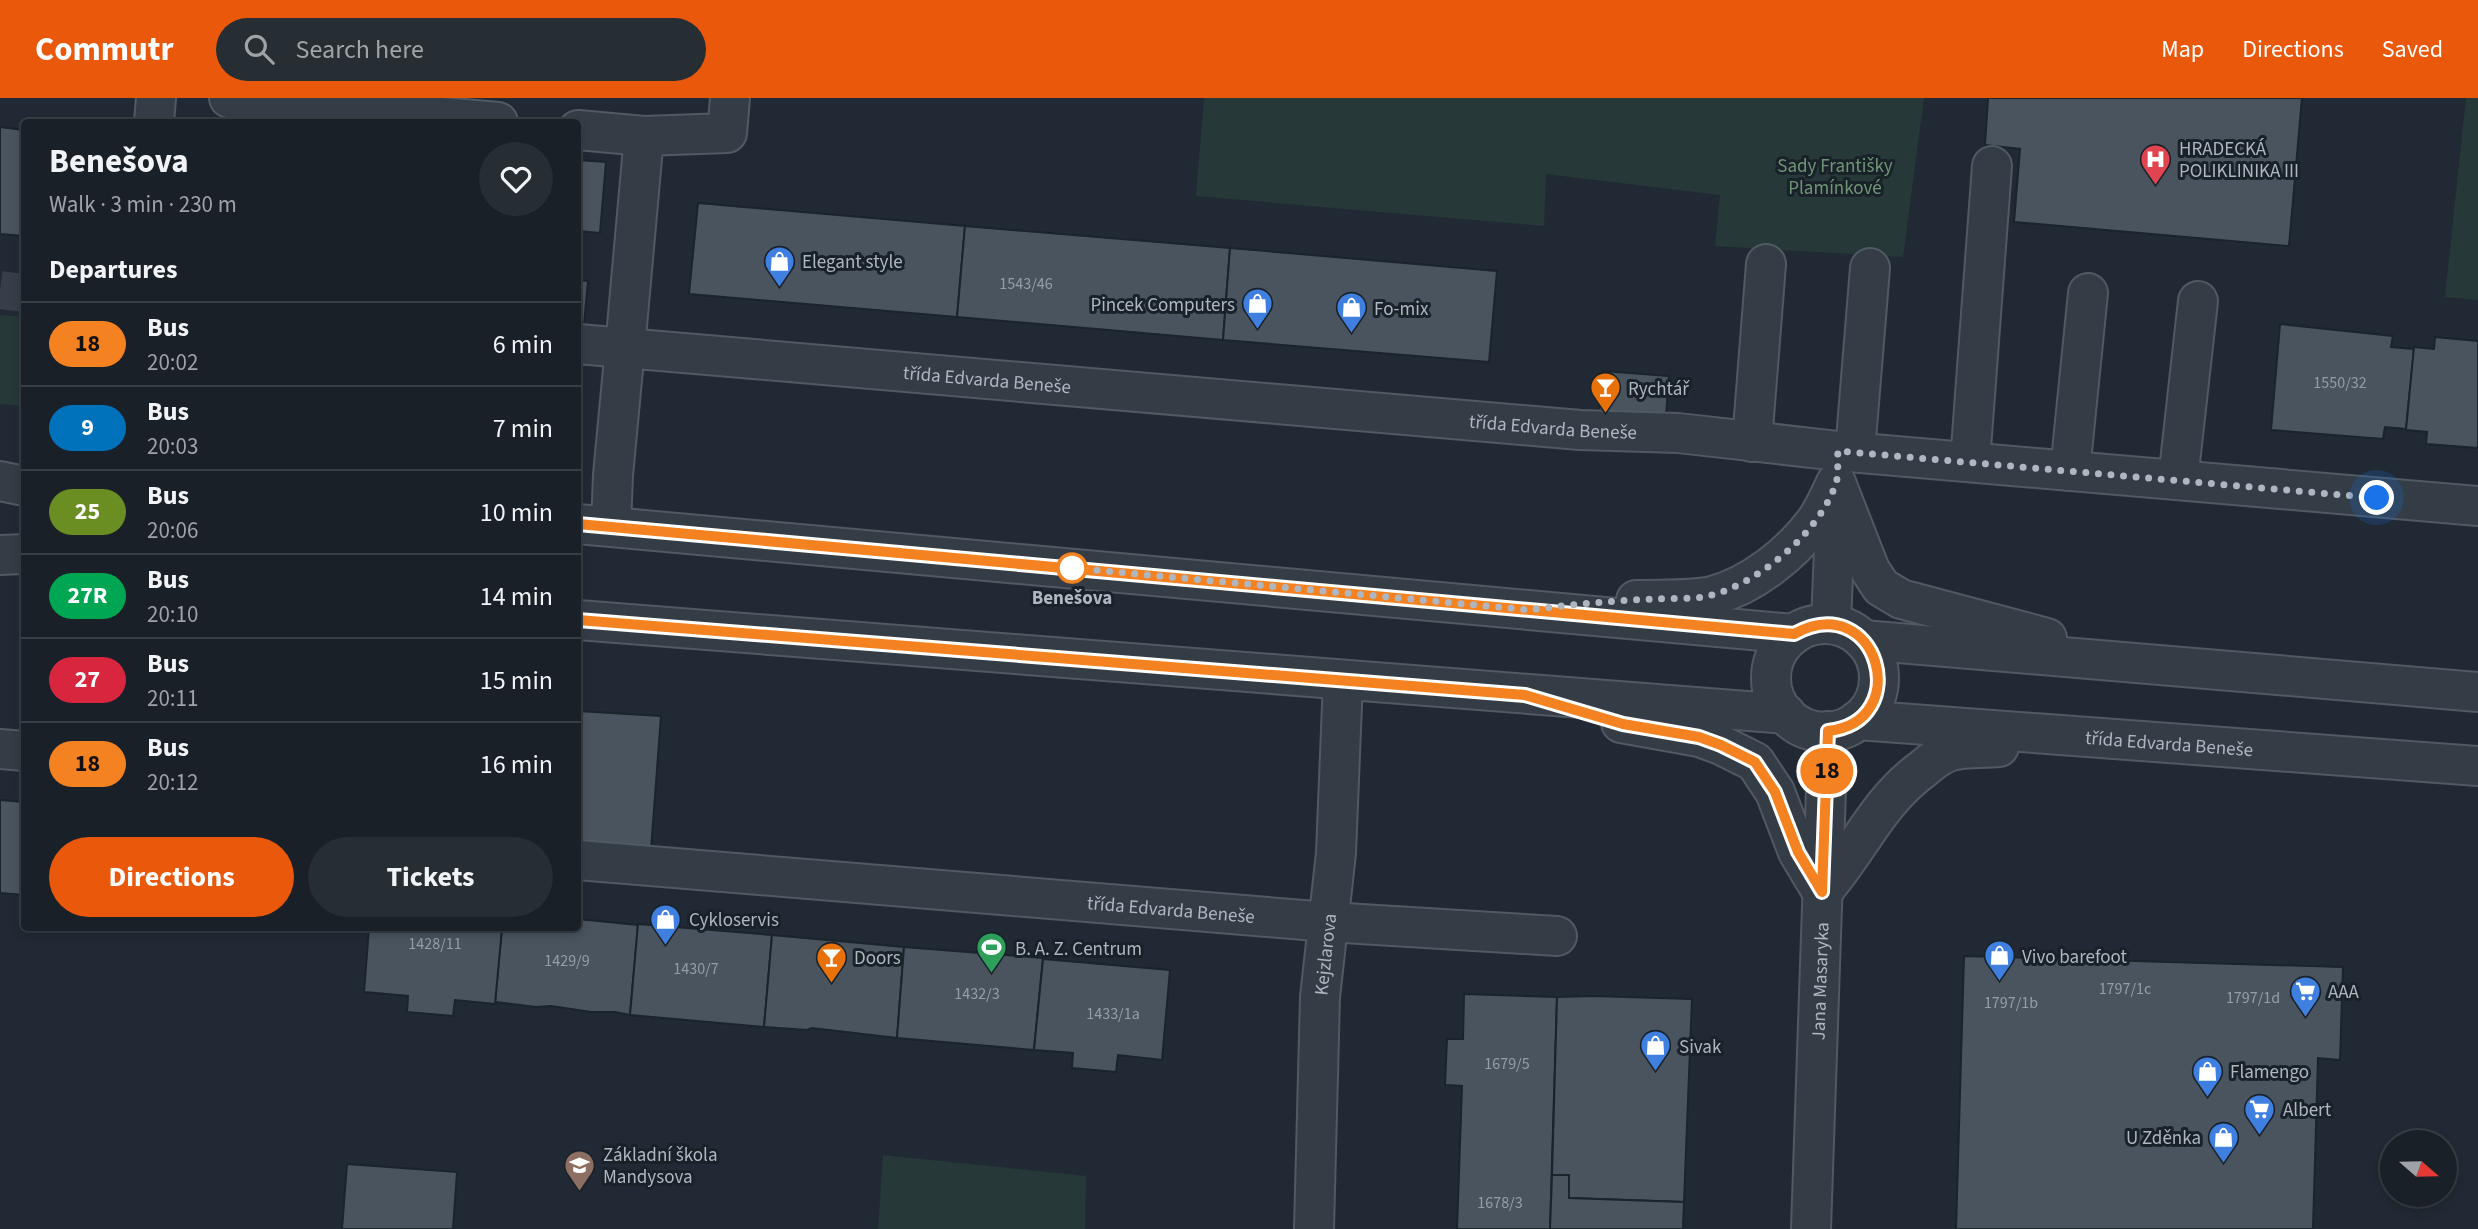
<!DOCTYPE html>
<meta charset="utf-8">
<style>
body{margin:0;font-family:"Source Sans 3",sans-serif;background:#262d33;color:#f1f3f6;height:100vh;display:flex;flex-direction:column;font-size:26px;white-space:nowrap}
*{box-sizing:border-box;margin:0}
p{font-size:23px;color:#9fa3a7}
.icon{flex:none;width:38px;height:38px;fill:none;stroke:currentColor;stroke-width:2;stroke-linecap:round;stroke-linejoin:round}
.map{position:relative;flex:1;overflow:hidden}
.panel{position:absolute;left:21px;top:21px;width:560px;height:812px;display:flex;flex-direction:column;background:#192027;border-radius:7px;box-shadow:0 4px 10px #0003,0 0 0 2px #373e44}
.panel>*{flex:none}
.badge{padding:0 14px;border-radius:23px;font-size:24px;line-height:46px}
.needle{width:46px;rotate:110deg}
.buttons{position:absolute;left:2380px;top:1032px;display:grid;gap:14px}
.buttons a{display:grid;place-items:center;width:77px;height:77px;border-radius:50%;background:#192027;box-shadow:0 4px 10px #0003,0 0 0 2px #373e44;font-size:35px}
.you{position:absolute;width:35px;height:35px;margin:-18px;border:5px solid #fff;border-radius:50%;background:#1a73e8;box-shadow:0 0 0 10px #1a73e833}
.map>.badge{position:absolute;translate:-50% -50%;box-shadow:0 0 0 4px #fff}
h2{padding:0 28px;font-size:26px;line-height:63px}
.round{display:grid;place-items:center;flex:none;width:74px;height:74px;border-radius:37px;background:#262d33}
.summary{display:flex;align-items:center;justify-content:space-between;height:119px;padding:0 28px}
h1{font-size:33px;font-weight:700;line-height:52px}
.cta{display:flex;gap:14px;margin-top:auto;padding:14px 28px}
.cta a{flex:1;height:80px;border-radius:42px;background:#ea580c;color:#fff;font-size:28px;font-weight:700;line-height:80px;text-align:center}
.cta a+a{background:#262d33;color:#f1f3f6}
ul{padding:0;list-style:none}
li{display:flex;align-items:center;gap:21px;height:84px;padding:0 28px;border-top:2px solid #373e44}
li div{flex:1}
li b{display:block;font-size:26px}
li em{font-style:normal}
li .badge{min-width:77px;font-weight:700;text-align:center}
header{display:flex;align-items:center;gap:42px;box-sizing:border-box;height:98px;padding:0 35px;background:#ea580c;color:#fff}
header strong{font-size:33px}
nav{display:flex;gap:38px;margin-inline-start:auto;font-size:24px}
.search{width:490px;height:63px;background:#262d33;display:flex;align-items:center;gap:18px;box-sizing:border-box;padding:0 24px;border-radius:38px;color:#9fa3a7;font-size:26px}
.map>svg:first-child{display:block}
.green{fill:#263837}
.building{fill:#49545f;stroke:#1b232b;stroke-width:2}
.lines{fill:none;stroke-linecap:round;stroke-linejoin:round}
.minor-tunnel{stroke:#363f49;stroke-width:38;stroke-dasharray:38 19;stroke-linecap:butt}
.minor-casing{stroke:#515962;stroke-width:42}
.minor{stroke:#343c45;stroke-width:38}
.line-casing{stroke:#fff;stroke-width:16}
.line{stroke:#f58220;stroke-width:10}
.walk{stroke:#aeb6c1;stroke-width:7;stroke-dasharray:0 12.6}
.stop-dot{fill:#fff;stroke:#f58220;stroke-width:3.5}
.labels{text-anchor:middle;stroke-width:6;stroke-linejoin:round;paint-order:stroke}
.number-label{font-size:16px;fill:#959ea8}
.poi-label{font-size:19px;fill:#aeb6c1;stroke:#192129;text-anchor:start}
.park-label{font-size:19px;fill:#709576;stroke:#192129}
.street-label{font-size:19px;fill:#aeb6c1;stroke:#192129}
.stop-label{font-size:19px;font-weight:bold;fill:#aeb6c1;stroke:#192129}
</style>
<header>
<strong>Commutr</strong>
<div class="search"><svg class="icon" aria-label="search" viewBox="0 0 24 24"><circle cx="10" cy="10" r="6"/><path d="M15 15l6 6"/></svg>Search here</div>
<nav><a>Map</a><a>Directions</a><a>Saved</a></nav>
</header>
<div class="map">
<svg width="2478" height="1131" viewBox="0 0 2478 1131">
<rect width="100%" height="100%" fill="#212a34"/>
<!-- green -->
<g class="green">
<path d="M1204,0H1924L1903,159L1715,148L1720,97L1546,76L1544,128L1196,98Z"/>
<path d="M2466,0H2478V202L2445,199Z"/>
<path d="M0,217L24,219V308L0,306Z"/>
<path d="M883,1057L1086,1078L1085,1131H878Z"/>
</g>
<!-- building -->
<g class="building">
<path d="M1988,0H2302L2289,148L2014,124L2020,51L1985,47Z"/>
<path d="M0,29L24,32V138L0,136Z"/>
<path d="M578,62L606,64L600,135L578,133Z"/>
<path d="M698,105L965,128L957,219L689,196Z"/>
<path d="M965,128L1230,150L1223,242L957,219Z"/>
<path d="M1230,150L1497,173L1489,264L1223,242Z"/>
<path d="M578,182L588,183L584,227H578Z"/>
<path d="M2280,226L2393,238L2391,249L2414,251L2406,331L2385,329L2383,341L2271,332Z"/>
<path d="M2435,239L2478,243V350L2426,346L2427,334L2406,332L2414,249L2434,251Z"/>
<path d="M1603,273L1669,278L1666,318L1599,312Z"/>
<path d="M578,613L661,618L651,752L578,746Z"/>
<path d="M0,702L24,704V797L0,795Z"/>
<path d="M578,821L638,827L630,917L615,914H591L551,908L536,909L495,904L502,830H578Z"/>
<path d="M638,826L772,837L764,929L630,917Z"/>
<path d="M369,830H502L495,906L455,902L453,918L407,914L408,898L364,894Z"/>
<path d="M772,837L904,849L897,940L812,930L807,932L764,929Z"/>
<path d="M904,849L1043,860L1034,952L897,940Z"/>
<path d="M1964,858L2343,869L2340,962L2318,960L2313,1131H1956Z"/>
<path d="M1043,861L1170,872L1162,962L1118,957L1116,974L1072,970L1073,955L1034,952Z"/>
<path d="M1464,896L1557,899L1550,1131H1457L1462,988L1445,987L1447,941H1463Z"/>
<path d="M1593,898L1692,901L1684,1104L1569,1100V1077H1552L1557,899Z"/>
<path d="M347,1066L457,1074L453,1131H342Z"/>
<path d="M1552,1077H1569V1100L1684,1104L1683,1131H1550Z"/>
</g>
<g class="lines">
<!-- minor-tunnel -->
<path class="minor-tunnel" d="M0,192L24,195"/>
<defs>
<g id="minor">
<path d="M229,0L498,24"/>
<path d="M154,24L156,0"/>
<path d="M578,32L644,38"/>
<path d="M578,246L625,250L644,38L727,35L730,0"/>
<path d="M1752,344L1766,166"/>
<path d="M1855,354L1870,170"/>
<path d="M1970,364L1992,68"/>
<path d="M2070,373L2088,195"/>
<path d="M2178,382L2198,203"/>
<path d="M0,383L24,388"/>
<path d="M1836,385L1870,472L1881,489L1901,501L2047,540"/>
<path d="M578,426L1794,536"/>
<path id="s1" d="M611,428L613,377L625,250L1580,332L1678,335L1838,353L2478,408"/>
<path d="M0,457L24,456"/>
<path d="M1636,502C1659,501 1690,503 1712,498C1753,487 1791,456 1816,423C1824,411 1830,397 1836,385"/>
<path d="M578,522L1786,616"/>
<path d="M1831,526L1836,401"/>
<circle cx="1825" cy="580" r="54"/>
<path d="M1863,542L2478,594"/>
<path id="s2" d="M1858,622L2478,668"/>
<path d="M1621,625L1699,639L1721,647L1755,664L1775,694L1798,754L1822,794"/>
<path d="M0,651L24,653"/>
<path id="s3" d="M578,762L1328,824L1557,838"/>
<path d="M1822,794C1860,751 1876,705 1924,670C1932,663 1941,656 1951,653C1966,649 1984,651 1999,649"/>
<path id="s4" d="M1314,1131L1320,899L1336,755L1343,582"/>
<path id="s5" d="M1811,1131L1828,633"/>
</g>
</defs>
<!-- minor casing -->
<use href="#minor" class="minor-casing"/>
<!-- minor -->
<use href="#minor" class="minor"/>
</g>
<g class="lines">
<defs>
<path id="line" d="M578,426L1794,536C1878,490 1915,624 1828,633L1822,794L1798,754L1775,694L1755,664L1721,647L1699,639L1623,626L1525,597L578,522"/>
</defs>
<!-- line casing -->
<use href="#line" class="line-casing"/>
<!-- line -->
<use href="#line" class="line"/>
<!-- walk -->
<path class="walk" d="M1072,470L1530,512C1571,506 1612,503 1653,501C1672,500 1694,502 1712,497C1760,484 1820,434 1836,385C1839,376 1837,363 1838,353L2377,400"/>
</g>
<!-- icons -->
<defs>
<symbol id="hospital-pin" viewBox="-11 -11 22 30"><path d="M0 17L-7.5 6A9.5 9.5 0 1 1 7.5 6Z" fill="#e0444e" stroke="#192129"/><path d="M-5-5h3v3.5h4V-5h3V5h-3V1.5h-4V5h-3Z" fill="#fff"/></symbol>
<symbol id="shop-pin" viewBox="-11 -11 22 30"><path d="M0 17L-7.5 6A9.5 9.5 0 1 1 7.5 6Z" fill="#3f7fe0" stroke="#192129"/><path d="M-5-2.5h2.3a2.7 3.5 0 0 1 5.4 0H5L5.5 6h-11ZM-1.5-2.5h3a1.5 2.3 0 0 0-3 0Z" fill="#fff"/></symbol>
<symbol id="bar-pin" viewBox="-11 -11 22 30"><path d="M0 17L-7.5 6A9.5 9.5 0 1 1 7.5 6Z" fill="#e8710a" stroke="#192129"/><path d="M-6-5H6L.8 .8V4.5H3.5V6h-7V4.5H-.8V.8Z" fill="#fff"/></symbol>
<symbol id="stadium-pin" viewBox="-11 -11 22 30"><path d="M0 17L-7.5 6A9.5 9.5 0 1 1 7.5 6Z" fill="#2e9e5b" stroke="#192129"/><path d="M0-5a6.5 5 0 1 0 0 10a6.5 5 0 1 0 0-10ZM-3.5-1.8h7v3.6h-7Z" fill="#fff"/></symbol>
<symbol id="supermarket-pin" viewBox="-11 -11 22 30"><path d="M0 17L-7.5 6A9.5 9.5 0 1 1 7.5 6Z" fill="#3f7fe0" stroke="#192129"/><path d="M-6-5.5h2.5l.6 2H6L4.5 2H-2.5L-4.4-4H-6ZM-1.5 3.2a1.3 1.3 0 1 0 .1 0ZM3 3.2a1.3 1.3 0 1 0 .1 0Z" fill="#fff"/></symbol>
<symbol id="school-pin" viewBox="-11 -11 22 30"><path d="M0 17L-7.5 6A9.5 9.5 0 1 1 7.5 6Z" fill="#8d6e63" stroke="#192129"/><path d="M0-5L7-2L0 1L-7-2ZM-4 1L0 2.5L4 1V4Q0 6-4 4Z" fill="#fff"/></symbol>
</defs>
<g fill-rule="evenodd">
<use href="#hospital-pin" x="2138" y="44" width="35" height="47"/>
<use href="#shop-pin" x="762" y="146" width="35" height="47"/>
<use href="#shop-pin" x="1240" y="188" width="35" height="47"/>
<use href="#shop-pin" x="1334" y="192" width="35" height="47"/>
<use href="#bar-pin" x="1588" y="272" width="35" height="47"/>
<use href="#shop-pin" x="648" y="804" width="35" height="47"/>
<use href="#stadium-pin" x="974" y="832" width="35" height="47"/>
<use href="#shop-pin" x="1982" y="840" width="35" height="47"/>
<use href="#bar-pin" x="814" y="842" width="35" height="47"/>
<use href="#supermarket-pin" x="2288" y="876" width="35" height="47"/>
<use href="#shop-pin" x="1638" y="930" width="35" height="47"/>
<use href="#shop-pin" x="2190" y="956" width="35" height="47"/>
<use href="#supermarket-pin" x="2242" y="994" width="35" height="47"/>
<use href="#shop-pin" x="2206" y="1022" width="35" height="47"/>
<use href="#school-pin" x="562" y="1050" width="35" height="47"/>
</g>
<!-- markers -->
<circle class="stop-dot" cx="1072" cy="470" r="14"/>
<g class="labels">
<!-- number labels -->
<g class="number-label">
<text x="1026" y="191">1543/46</text>
<text x="2340" y="290">1550/32</text>
<text x="435" y="851">1428/11</text>
<text x="567" y="868">1429/9</text>
<text x="696" y="876">1430/7</text>
<text x="2125" y="896">1797/1c</text>
<text x="977" y="901">1432/3</text>
<text x="2253" y="905">1797/1d</text>
<text x="2011" y="910">1797/1b</text>
<text x="1113" y="921">1433/1a</text>
<text x="1507" y="971">1679/5</text>
<text x="1500" y="1110">1678/3</text>
</g>
<!-- poi labels -->
<g class="poi-label">
<text x="2179" y="57">HRADECKÁ<tspan x="2179" dy="22">POLIKLINIKA III</tspan></text>
<text x="802" y="170">Elegant style</text>
<text x="1235" y="213" text-anchor="end">Pincek Computers</text>
<text x="1374" y="217">Fo-mix</text>
<text x="1628" y="297">Rychtář</text>
<text x="689" y="828">Cykloservis</text>
<text x="1015" y="857">B. A. Z. Centrum</text>
<text x="2022" y="865">Vivo barefoot</text>
<text x="854" y="866">Doors</text>
<text x="2328" y="900">AAA</text>
<text x="1679" y="955">Sivak</text>
<text x="2230" y="980">Flamengo</text>
<text x="2283" y="1018">Albert</text>
<text x="2201" y="1046" text-anchor="end">U Zděnka</text>
<text x="603" y="1063">Základní škola<tspan x="603" dy="22">Mandysova</tspan></text>
</g>
<!-- park labels -->
<g class="park-label">
<text x="1835" y="74">Sady Františky<tspan x="1835" dy="22">Plamínkové</tspan></text>
</g>
<!-- street labels -->
<g class="street-label">
<text dy="7" stroke="none"><textPath href="#s1" startOffset="542">třída Edvarda Beneše</textPath></text>
<text dy="7" stroke="none"><textPath href="#s1" startOffset="1110">třída Edvarda Beneše</textPath></text>
<text dy="7" stroke="none"><textPath href="#s2" startOffset="312">třída Edvarda Beneše</textPath></text>
<text dy="7" stroke="none"><textPath href="#s3" startOffset="595">třída Edvarda Beneše</textPath></text>
<text dy="7" stroke="none"><textPath href="#s4" startOffset="275">Kejzlarova</textPath></text>
<text dy="7" stroke="none"><textPath href="#s5" startOffset="248">Jana Masaryka</textPath></text>
</g>
<!-- stop labels -->
<g class="stop-label">
<text x="1072" y="506">Benešova</text>
</g>
</g>
</svg>
<div class="buttons">
<a><svg class="needle" viewBox="-14 -14 28 28"><path d="M0-13l5 13h-10z" fill="#e53935"/><path d="M0 13l5-13h-10z" fill="#9fa3a7"/></svg></a>
</div>
<div class="you" style="left:2377px;top:400px"></div>
<b class="badge" style="left:1827px;top:673px;background:#f58220;color:#111">18</b>
<section class="panel">
<div class="summary"><div><h1>Benešova</h1><p>Walk · 3 min · 230 m</p></div><a class="round"><svg class="icon" aria-label="heart" viewBox="0 0 24 24"><path d="M12 20l-8-8c-3-5 5-10 8-4 3-6 11-1 8 4z"/></svg></a></div>
<h2>Departures</h2>
<ul>
<li><span class="badge" style="background:#f58220;color:#111">18</span><div><b>Bus</b><p>20:02</p></div><em>6 min</em></li>
<li><span class="badge" style="background:#0072bc;color:#fff">9</span><div><b>Bus</b><p>20:03</p></div><em>7 min</em></li>
<li><span class="badge" style="background:#6b8e23;color:#fff">25</span><div><b>Bus</b><p>20:06</p></div><em>10 min</em></li>
<li><span class="badge" style="background:#00a651;color:#fff">27R</span><div><b>Bus</b><p>20:10</p></div><em>14 min</em></li>
<li><span class="badge" style="background:#d7263d;color:#fff">27</span><div><b>Bus</b><p>20:11</p></div><em>15 min</em></li>
<li><span class="badge" style="background:#f58220;color:#111">18</span><div><b>Bus</b><p>20:12</p></div><em>16 min</em></li>
</ul>
<div class="cta"><a>Directions</a><a>Tickets</a></div>
</section>
</div>
